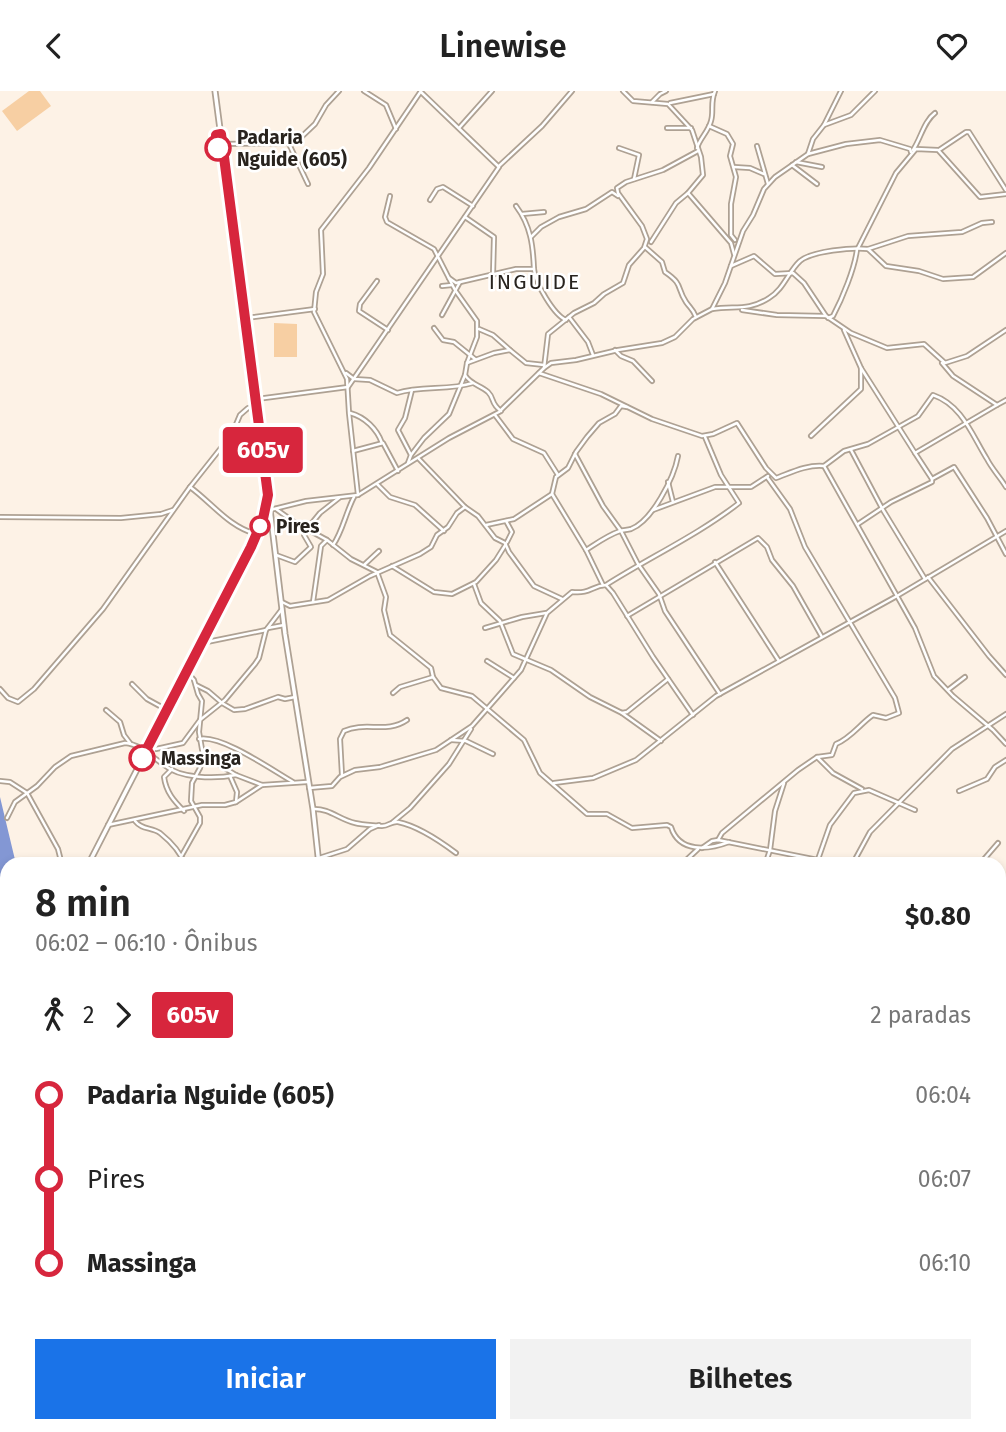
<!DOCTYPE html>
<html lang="pt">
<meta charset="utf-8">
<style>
body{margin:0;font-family:"Fira Sans",sans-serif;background:#f2f2f2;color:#222;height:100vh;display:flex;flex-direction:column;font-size:26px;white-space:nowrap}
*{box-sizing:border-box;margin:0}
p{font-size:23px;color:#767676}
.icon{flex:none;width:38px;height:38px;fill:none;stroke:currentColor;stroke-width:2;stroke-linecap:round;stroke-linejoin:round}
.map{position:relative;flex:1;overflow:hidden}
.sheet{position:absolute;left:0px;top:766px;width:1006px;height:576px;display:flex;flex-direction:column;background:#fff;border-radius:21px 21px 0 0;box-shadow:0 4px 10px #0003}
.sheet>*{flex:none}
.badge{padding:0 14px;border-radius:5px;font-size:24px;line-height:46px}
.map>.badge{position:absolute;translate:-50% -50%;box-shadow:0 0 0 4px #fff}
.legs{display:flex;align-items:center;gap:10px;height:77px;padding:0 35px;font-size:23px}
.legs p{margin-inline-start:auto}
.head{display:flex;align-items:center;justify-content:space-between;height:119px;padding:0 35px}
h1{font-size:38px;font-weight:600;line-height:52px}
.primary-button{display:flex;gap:14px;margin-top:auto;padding:14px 35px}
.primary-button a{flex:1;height:80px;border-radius:0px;background:#1a73e8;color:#fff;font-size:28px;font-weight:600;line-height:80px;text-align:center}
.primary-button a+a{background:#f2f2f2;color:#222}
ul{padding:0 35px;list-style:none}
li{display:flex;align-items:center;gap:24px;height:84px;font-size:26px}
li i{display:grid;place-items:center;width:10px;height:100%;margin:0 9px;background:currentColor}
li i::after{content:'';width:18px;height:18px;margin:-9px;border:5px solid;border-radius:50%;background:#fff}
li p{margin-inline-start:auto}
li:first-child i{background:linear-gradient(#0000 50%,currentColor 0)}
li:last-child i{background:linear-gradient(currentColor 50%,#0000 0)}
header{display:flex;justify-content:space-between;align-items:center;height:91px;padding:0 35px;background:#fff;font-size:32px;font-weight:600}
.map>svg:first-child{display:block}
.green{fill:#f7cfa3}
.water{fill:#8397d4}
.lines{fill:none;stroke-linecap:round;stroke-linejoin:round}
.minor-casing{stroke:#aea193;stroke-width:6}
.tertiary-casing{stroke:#aea193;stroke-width:7}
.minor{stroke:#fff;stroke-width:2.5}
.tertiary{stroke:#fff;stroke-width:3.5}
.line-1-casing{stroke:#fff;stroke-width:16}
.line-1{stroke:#d7263d;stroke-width:10}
.stop-1-dot{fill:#fff;stroke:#d7263d;stroke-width:3.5}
.labels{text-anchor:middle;stroke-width:5;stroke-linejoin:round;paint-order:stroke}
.stop-label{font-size:19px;font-weight:bold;fill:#28231e;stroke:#fff;text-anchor:start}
.neighbourhood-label{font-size:21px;letter-spacing:2px;fill:#28231e;stroke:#fff}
</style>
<header><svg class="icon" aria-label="back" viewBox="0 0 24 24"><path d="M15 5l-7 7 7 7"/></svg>Linewise<svg class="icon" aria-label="heart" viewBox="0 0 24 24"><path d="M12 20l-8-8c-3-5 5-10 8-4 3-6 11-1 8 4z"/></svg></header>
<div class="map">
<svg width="1006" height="1341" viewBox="0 0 1006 1341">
<rect width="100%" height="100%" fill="#fdf2e6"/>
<!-- green -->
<g class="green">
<path d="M29,0H40L51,15L17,40L2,20Z"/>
<path d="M274,232L297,233V266H274Z"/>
</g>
<!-- water -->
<path class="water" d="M0,706L16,773L7,774V1275L0,1304Z"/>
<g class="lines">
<defs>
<g id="minor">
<path d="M364,0L386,14L396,38"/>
<path d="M623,0L633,10L668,13L692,39L701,66L703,84L688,102"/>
<path d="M652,11L660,3L666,0"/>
<path d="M670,12L714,3"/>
<path d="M824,34L841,0"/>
<path d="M709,35L727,43L733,53L730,65L736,86L731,113V144L735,149"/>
<path d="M459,37L492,0"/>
<path d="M667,37H691"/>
<path d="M222,53L295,52L315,33L326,14L339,0"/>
<path d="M289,53L308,93"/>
<path d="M757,55L768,93"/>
<path d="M619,57L639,64L634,88"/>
<path d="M697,57C700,47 708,41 711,30C714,20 710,12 715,0"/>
<path d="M913,59C921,47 924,30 935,22"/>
<path d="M939,59L966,41H969L1006,99"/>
<path d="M808,63L846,53L880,49L910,58L911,61"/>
<path d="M796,71L822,76"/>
<path d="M792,74L817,93"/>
<path d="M499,75L542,35L572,0"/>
<path d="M734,76L750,77L764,83"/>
<path d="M390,105L385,126L387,131L434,158L455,199L477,230V246L467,272L465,284C470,293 480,294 488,301C495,308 490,312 501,320"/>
<path d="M430,109L437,98L443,96L473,115"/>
<path d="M516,115C531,135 533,155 534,178C535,192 554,224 566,229"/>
<path d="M522,123L544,121"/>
<path d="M465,126L494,146L493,184"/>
<path d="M531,146L541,136L559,126L586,118L612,101L618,105"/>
<path d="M651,151L676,112L688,102L731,152L734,163"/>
<path d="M645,156L662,171L665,181C684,194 676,196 686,211C690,217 693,218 696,226"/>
<path d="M858,157L896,82L916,58L938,59L980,106L1006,103"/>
<path d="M868,158L908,145L962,141L982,132L992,131"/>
<path d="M731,175L754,165L775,183L793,182L804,192L826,225"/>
<path d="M449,187L456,192L516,178H534"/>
<path d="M377,190L360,213L359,220L388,239"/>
<path d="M442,195L452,194"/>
<path d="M712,218C734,214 747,221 769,207C784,198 788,181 800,170C812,160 853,156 868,158L886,175L919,180L943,188L973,186L1006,162"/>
<path d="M742,219L777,224L826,225L851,242L887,257L924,253L945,272L967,265L1006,239"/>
<path d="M442,224L460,191"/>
<path d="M569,226L588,251L593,264"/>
<path d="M246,227L315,218"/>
<path d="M828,227L833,225C842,208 855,177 857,158"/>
<path d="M434,237L443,249L454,251L475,268"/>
<path d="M479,238L493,244L510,259"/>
<path d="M615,259L621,265L633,270L652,290"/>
<path d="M467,272L494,262L510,259L526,272L544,274"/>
<path d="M942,272L953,285L997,314L1006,309"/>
<path d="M544,277L548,243L574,222L594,212L604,203L623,192L629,174L644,157L647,148L642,135L618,102L617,97L626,91L663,79L698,60"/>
<path d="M861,277L915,362L997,314"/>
<path d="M346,282L354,288L370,289L397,302C422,294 448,300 473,292"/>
<path d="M539,282L601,303L652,328L702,345L713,343L737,332L766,377L776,387C790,382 808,373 824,375"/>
<path d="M257,308L348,296L499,76L421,1"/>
<path d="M350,322C365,326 377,338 382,352"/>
<path d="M495,324L513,348L544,362L558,384"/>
<path d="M234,341L258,334"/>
<path d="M811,345L861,298V277L844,239"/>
<path d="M851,359L883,419L925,488"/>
<path d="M353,360L383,352L398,380"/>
<path d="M575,363L603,415L621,440L638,473L659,503L665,520L720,603"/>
<path d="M411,364L424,347L449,323L465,284"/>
<path d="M419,368L465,416L478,425L495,447L505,452L509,461L534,495L562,508"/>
<path d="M408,372L411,364L398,339L405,327L412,299"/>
<path d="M932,388L954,376L987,427L1006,463"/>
<path d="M668,391L673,411"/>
<path d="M377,393L390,406L415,414L444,440"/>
<path d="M190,396C212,412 229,436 256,443"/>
<path d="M1006,396C1000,386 992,378 987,368C972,344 962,314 933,304L918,325L868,353L844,360L824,375L915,537L934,585L953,605L993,639L1006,653"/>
<path d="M552,403L586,459"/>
<path d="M358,404L349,322L347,288L314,221L316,201L323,183L321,139L369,77L421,0"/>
<path d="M276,418L294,431L327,449L351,468L377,481L386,506L384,519L390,544L431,577L433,586"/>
<path d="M270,419L306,410L358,404L449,347L499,321L544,277L551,272L576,269L618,259L662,252L675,246L693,228L712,218L725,192L743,140L753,124L764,98L775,86L808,63L813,48L824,34L851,24L875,0"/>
<path d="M653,419L715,396H751L768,385"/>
<path d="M0,426L121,427L161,423L173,419"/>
<path d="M506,430L512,441L507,451"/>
<path d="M858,433L891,411L932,391V388L915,362"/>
<path d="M486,434L514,428L552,403L556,386L568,377L576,361L587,346L599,332L615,323L621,315L627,316"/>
<path d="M307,438L320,422L339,407"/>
<path d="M333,454C342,442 346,421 354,406"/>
<path d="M276,464L295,471L311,456L304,444L305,438"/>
<path d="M715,471L779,570"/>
<path d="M364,474L379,460"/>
<path d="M392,475L434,501L452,503L476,491L496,469L506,453"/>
<path d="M928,486L989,565L1006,584"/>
<path d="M474,493L481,512L500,530L513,563L551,579L590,606L622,622L627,621L668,588"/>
<path d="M603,494L586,459C597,452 608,444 620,440C623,439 627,439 631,438C652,430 674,387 678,365"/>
<path d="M606,494C650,466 698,444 739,412L721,384L705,346"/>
<path d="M282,511L290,515L328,509L370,485L420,463L431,456L437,444L448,436L457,422L465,416"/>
<path d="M313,511L321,455L327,449"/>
<path d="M627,525L758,447L767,456L772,469L793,495L822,546"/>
<path d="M268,537L284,534"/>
<path d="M485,537L522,526L546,522"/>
<path d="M202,552L266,539"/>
<path d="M487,570L514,587"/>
<path d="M132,593L147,608L167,619"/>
<path d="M196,594L208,600L222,612L234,619L245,618L278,606L285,608L295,606"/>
<path d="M0,598L8,607L18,611L34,598L103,518L190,396L232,343L240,324L248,317L257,314"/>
<path d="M948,599L965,586"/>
<path d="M393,602L400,596L433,586L441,597L472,605L524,649L540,682L587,723H607L632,737L667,734L671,736C679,762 708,759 729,751"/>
<path d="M106,619L120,631L124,644L130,652"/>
<path d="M622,622L661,650"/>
<path d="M199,648C221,643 272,679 293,691"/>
<path d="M451,649L466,650L493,663"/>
<path d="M149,654L156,658L183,652L200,629L225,609L255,573L259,567L266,539L282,518"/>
<path d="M203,664L236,684L262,694L307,691"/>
<path d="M817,666L833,682L862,698"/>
<path d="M172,678L164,686C166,701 174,710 184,720"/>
<path d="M342,684L340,648L344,640C365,630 387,643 407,629"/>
<path d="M0,690L10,691L27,702L58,758L62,774"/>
<path d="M554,692L593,687L636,669L716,605L897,505L1006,440"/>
<path d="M309,697L332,695L340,686L355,679L380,676L436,659L472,635L521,579L547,522L572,501C591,503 591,495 606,494L613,502L653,566L693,624"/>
<path d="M959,700L987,688L995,676L1006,669"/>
<path d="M236,711L262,694"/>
<path d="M313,718C329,717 340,729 355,732C363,734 374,734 382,735C389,735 391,730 398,731C418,735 440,750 456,762"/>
<path d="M7,727L15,711L37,695L55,676L71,665L125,652C140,653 152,666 164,674C181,688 215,688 236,684"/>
<path d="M135,730C142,739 151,736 160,742C170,750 181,762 185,774"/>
<path d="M393,731L410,717L449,673L471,638"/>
<path d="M108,734L202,714H225L236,711L237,701L230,685"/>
<path d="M718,749L722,742L798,679L817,666L832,664L836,653C851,647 860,633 873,624L886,627L899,622L895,607L805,456L790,418L767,386"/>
<path d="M702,757L712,750L718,749L843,774"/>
<path d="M182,764L200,732V726L191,710L192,692L200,677L203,664L199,641L202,610L198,603L194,589L187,581"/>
<path d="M319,767L347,758L370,738L379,734"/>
<path d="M19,774H23"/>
<path d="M681,774L698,758"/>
<path d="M765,774L770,759L775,720L784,692"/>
<path d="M816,774L830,734L854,702L869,699L915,719"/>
<path d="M852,774L870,741L952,658L1006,623"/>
<path d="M979,774L998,752"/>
<path d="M999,803L1006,801"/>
<path d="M999,891L1006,885"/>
<path d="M999,976L1006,972"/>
<path d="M999,1024L1006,1021"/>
<path d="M999,1040L1006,1051"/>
<path d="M999,1074L1006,1068"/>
<path d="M999,1130L1006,1148"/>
<path d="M999,1207L1006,1205"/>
<path d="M999,1237H1006"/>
<path d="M999,1273L1006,1275"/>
<path d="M999,1296L1006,1304"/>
<path d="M72,1335L84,1341"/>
<path d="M209,1335L213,1341"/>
<path d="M237,1335L239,1341"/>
<path d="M270,1335L272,1341"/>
<path d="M487,1335L518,1338"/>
<path d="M842,1335L843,1341"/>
<path d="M91,1341L100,1335"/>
<path d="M185,1341L194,1335"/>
<path d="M283,1341L293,1335"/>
<path d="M481,1341V1335"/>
<path d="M556,1341V1335"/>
<path d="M608,1341L623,1335"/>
<path d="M701,1341L716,1336L727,1335"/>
</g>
<g id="tertiary">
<path d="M269,410L285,543L313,718L319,774"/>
<path d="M88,774L251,456L263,428L268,404L215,0"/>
<path d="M999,942L1006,939"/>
<path d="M32,1341L34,1335"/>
<path d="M329,1341V1335"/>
</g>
</defs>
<!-- minor casing -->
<use href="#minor" class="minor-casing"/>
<!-- tertiary casing -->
<use href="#tertiary" class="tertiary-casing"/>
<!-- minor -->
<use href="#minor" class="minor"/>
<!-- tertiary -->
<use href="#tertiary" class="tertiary"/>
</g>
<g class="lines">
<defs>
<path id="line-1" d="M142,667L251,456L263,428L268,404L221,43L216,44L218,57"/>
</defs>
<!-- line-1 casing -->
<use href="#line-1" class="line-1-casing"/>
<!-- line-1 -->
<use href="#line-1" class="line-1"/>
</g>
<!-- markers -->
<g class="stop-1-dot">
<circle cx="218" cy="57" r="12"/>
<circle cx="260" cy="435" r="9"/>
<circle cx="142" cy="667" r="12"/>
</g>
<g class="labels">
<!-- stop labels -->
<g class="stop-label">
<text x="237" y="53">Padaria<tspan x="237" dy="22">Nguide (605)</tspan></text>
<text x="276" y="442">Pires</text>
<text x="161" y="674">Massinga</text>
</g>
<!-- neighbourhood labels -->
<g class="neighbourhood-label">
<text x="535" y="198">INGUIDE</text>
</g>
</g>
</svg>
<b class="badge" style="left:263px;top:359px;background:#d7263d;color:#fff">605v</b>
<section class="sheet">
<div class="head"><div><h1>8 min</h1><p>06:02 – 06:10 · Ônibus</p></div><b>$0.80</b></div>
<div class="legs"><svg class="icon" aria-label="walk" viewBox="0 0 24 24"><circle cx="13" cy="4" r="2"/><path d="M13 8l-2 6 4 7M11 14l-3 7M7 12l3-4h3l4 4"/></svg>2<svg class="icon" aria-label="forward" viewBox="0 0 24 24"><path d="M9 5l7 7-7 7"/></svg><b class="badge" style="background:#d7263d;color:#fff">605v</b><p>2 paradas</p></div>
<ul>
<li><i style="color:#d7263d"></i><b>Padaria Nguide (605)</b><p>06:04</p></li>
<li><i style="color:#d7263d"></i><span>Pires</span><p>06:07</p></li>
<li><i style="color:#d7263d"></i><b>Massinga</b><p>06:10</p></li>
</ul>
<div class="primary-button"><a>Iniciar</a><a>Bilhetes</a></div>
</section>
</div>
